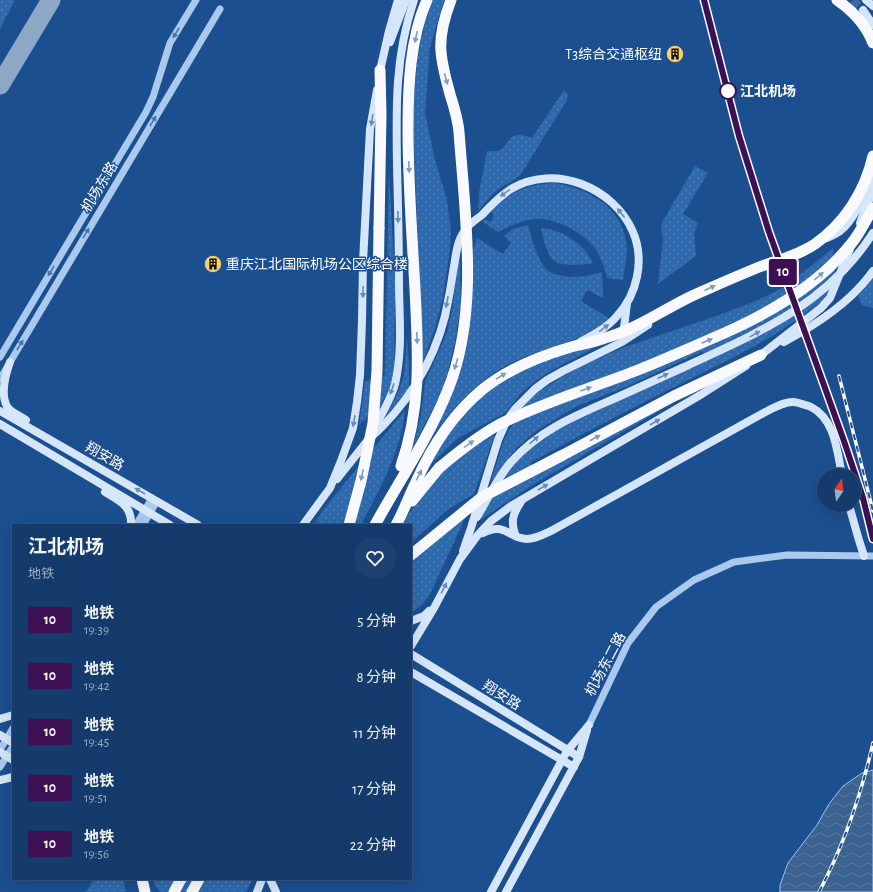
<!DOCTYPE html>
<html lang="zh">
<meta charset="utf-8">
<style>
body{margin:0;font-family:"Alegreya Sans","Noto Sans SC",sans-serif;background:#1d4271;color:#f1f3f6;height:100vh;display:flex;flex-direction:column;font-size:15px;white-space:nowrap}
*{box-sizing:border-box;margin:0}
p{font-size:13px;color:#9dadc1}
.icon{flex:none;width:22px;height:22px;fill:none;stroke:currentColor;stroke-width:2;stroke-linecap:round;stroke-linejoin:round}
.map{position:relative;flex:1;overflow:hidden}
.drawer{position:absolute;left:12px;top:524px;width:400px;height:356px;display:flex;flex-direction:column;background:#143b6b;border-radius:0px;box-shadow:0 4px 16px #0002,0 0 0 1px #33557e}
.drawer>*{flex:none}
.badge{padding:0 8px;border-radius:3px;font-size:14px;line-height:26px}
.needle{width:26px;rotate:14deg}
.tools{position:absolute;left:817px;top:468px;display:grid;gap:8px}
.tools a{display:grid;place-items:center;width:44px;height:44px;border-radius:50%;background:#143b6b;box-shadow:0 4px 16px #0002,0 0 0 1px #33557e;font-size:20px}
.map>.badge{position:absolute;translate:-50% -50%;box-shadow:0 0 0 2px #fff}
.round{display:grid;place-items:center;flex:none;width:42px;height:42px;border-radius:21px;background:#1d4271}
.overview{display:flex;align-items:center;justify-content:space-between;height:68px;padding:0 16px}
h1{font-size:19px;font-weight:700;line-height:30px}
ul{padding:0;list-style:none}
li{display:flex;align-items:center;gap:12px;height:56px;padding:0 16px}
li div{flex:1}
li b{display:block;font-size:15px}
li em{font-style:normal}
li .badge{min-width:44px;font-weight:700;text-align:center}
.map>svg:first-child{display:block}
.grass{fill:url(#grass-dots)}
.water{fill:url(#water-waves);stroke:#9cc4f0}
.lines{fill:none;stroke-linecap:round;stroke-linejoin:round}
.taxiway{stroke:#8da7c7;stroke-width:19}
.secondary-tunnel{stroke:#3d69a0;stroke-width:8;stroke-dasharray:8 4;stroke-linecap:butt}
.tertiary{stroke:#a9c9ee;stroke-width:7}
.secondary{stroke:#d6e6fa;stroke-width:8}
.trunk{stroke:#f8faff;stroke-width:11}
.rail-casing{stroke:#fff;stroke-width:3.5}
.rail{stroke:#1b4f8f;stroke-width:2;stroke-dasharray:6;stroke-linecap:butt}
.secondary-bridge{stroke:#d6e6fa;stroke-width:8}
.trunk-bridge{stroke:#f8faff;stroke-width:11}
.oneway{fill:#4674ac}
.oneway2{fill:#7e9cc1}
.oneway3{fill:#668bba}
.line-casing{stroke:#fff;stroke-width:9}
.line{stroke:#3c1053;stroke-width:6}
.stop-dot{fill:#fff;stroke:#3c1053;stroke-width:2}
.labels{text-anchor:middle;stroke-width:3;stroke-linejoin:round;paint-order:stroke}
.poi-label{font-size:14px;fill:#fff;stroke:#1b4f8f;text-anchor:end}
.stop-label{font-size:14px;font-weight:bold;fill:#fff;stroke:#1b4f8f;text-anchor:start}
.street-label{font-size:14px;fill:#fff;stroke:#1b4f8f}
</style>
<div class="map">
<svg width="873" height="892" viewBox="0 0 873 892">
<defs>
<pattern id="grass-dots" width="8" height="8" patternUnits="userSpaceOnUse"><rect width="8" height="8" fill="#2e69ad"/><path d="M2 2h.1M6 6h.1" fill="none" stroke="#4d80b9" stroke-width="1.8" stroke-linecap="round"/></pattern>
<pattern id="water-waves" width="16" height="10" patternUnits="userSpaceOnUse"><rect width="16" height="10" fill="#3c6290"/><path d="M0 5q4-4 8 0t8 0" fill="none" stroke="#597aa1"/></pattern>
</defs>
<rect width="100%" height="100%" fill="#1b4f8f"/>
<!-- grass -->
<g class="grass">
<path d="M0,0H15L0,29Z"/>
<path d="M433,0H444L430,47L425,113L435,160L447,200L451,233L450,249L443,297L435,328L423,362L413,120C414,79 418,38 433,0Z"/>
<path d="M564,90L568,95L567,100L521,174C515,180 507,183 500,188C491,195 484,203 478,211L479,193L487,151C491,151 496,152 500,150C508,146 508,134 519,135C524,135 528,137 532,138Z"/>
<path d="M695,166L708,173L683,214L698,223L694,233L696,256L658,284L663,239L661,226L663,221Z"/>
<path d="M389,171L395,282L394,367L391,385L381,405L359,425L365,382L385,375Z"/>
<path d="M555,183C587,189 616,203 625,236C629,250 625,266 623,280L607,278C605,268 600,254 593,246C582,232 554,217 536,219C522,220 510,226 498,232L483,222L484,219L491,222L494,215L490,210C511,192 527,184 555,183Z"/>
<path d="M528,225C531,237 539,266 550,272C552,274 556,274 559,275C574,279 587,276 602,272L603,298L587,290L581,301L610,319C586,339 555,345 527,356C478,374 447,414 419,456L450,396L472,254L477,238L503,254L511,243L504,236L513,229Z"/>
<path d="M541,228C563,230 582,242 593,263C580,265 567,267 554,261C546,253 543,238 541,228Z"/>
<path d="M833,248C834,262 838,283 828,295C822,303 813,308 805,314C770,340 731,359 692,378C638,405 584,433 531,462L533,476L681,398L534,484L480,520C488,506 495,490 504,476C517,455 538,439 559,427L704,361L703,351L628,386L577,406L536,431L516,448L490,484L504,440L523,406L538,392L580,366L625,347L722,314L756,301L785,287Z"/>
<path d="M460,250L461,305L455,342L447,375L441,393L413,447L421,415L425,382L447,333L452,310Z"/>
<path d="M873,277V308L862,305L858,296Z"/>
<path d="M407,338L409,366V389L385,418L398,393L404,374Z"/>
<path d="M600,345L556,368L538,379L521,393L505,413L458,438L428,467L435,452L468,407L500,382L538,362Z"/>
<path d="M405,410C401,452 380,488 361,525H314L323,510Z"/>
<path d="M495,434L474,494L447,510L411,543V525H402C416,501 435,478 456,460C468,450 482,442 495,434Z"/>
<path d="M466,516L430,594C425,602 419,609 411,612V562L426,547Z"/>
<path d="M94,879H123L126,892H86Z"/>
<path d="M153,879H253L246,892H160L156,887Z"/>
</g>
<!-- water -->
<path class="water" d="M873,770V892H780V885L788,863L817,825L829,804L843,786L862,773Z"/>
<g class="lines">
<!-- taxiway -->
<path class="taxiway" d="M0,85L51,0"/>
<!-- secondary-tunnel -->
<path class="secondary-tunnel" d="M853,0L863,10"/>
<!-- tertiary -->
<g class="tertiary">
<path d="M0,357L146,112L153,97L170,43L196,0"/>
<path d="M0,379L220,9"/>
<path d="M136,525L152,498"/>
<path d="M143,525L157,501"/>
<path d="M589,725L628,643L656,607L694,580L734,562L787,555L873,556"/>
<path d="M0,750L13,728"/>
<path d="M0,767L13,746"/>
</g>
<!-- secondary -->
<g class="secondary">
<path d="M866,0L873,6"/>
<path d="M863,10L873,25"/>
<path d="M390,42L406,0"/>
<path d="M379,75L389,31L398,0"/>
<path d="M860,223L873,190"/>
<path d="M827,238C831,236 836,234 840,231C853,222 866,193 873,178"/>
<path d="M623,336L627,303"/>
<path d="M784,342C817,324 851,302 873,271"/>
<path d="M757,358L821,308L830,298L850,249"/>
<path d="M10,362C5,376 0,396 8,408C13,413 20,416 26,420"/>
<path d="M0,411L198,525"/>
<path d="M0,424L170,525"/>
<path d="M374,428C382,414 391,399 395,384C403,350 399,315 399,281C399,242 398,204 397,165C396,107 395,56 414,0"/>
<path d="M368,440C405,408 433,364 445,316C448,302 451,286 453,272C456,257 456,241 466,229C470,223 477,219 482,215C491,205 500,196 511,189C554,163 614,187 633,232C645,260 637,295 617,316C607,328 593,335 580,342"/>
<path d="M337,479L368,440"/>
<path d="M105,492C119,501 132,505 131,525"/>
<path d="M849,505L858,537L864,556"/>
<path d="M477,517C488,499 497,478 511,462C539,431 572,417 609,401C633,390 658,379 682,368"/>
<path d="M303,525L330,488L341,461L353,428L357,402L360,375L362,321L363,262L370,129L377,90"/>
<path d="M483,533C505,521 509,539 527,539C536,539 544,534 551,531L758,416C768,411 781,402 793,402C798,402 805,405 811,407C835,419 837,451 842,475"/>
<path d="M515,534C510,520 514,512 522,500"/>
<path d="M463,551L471,528L498,440L507,420L515,409L535,389L547,380L563,371L622,342L648,325"/>
<path d="M411,621L424,616L429,611"/>
<path d="M411,646L434,608L460,559L477,536L491,521L511,506L702,394L746,366"/>
<path d="M411,654L579,757"/>
<path d="M411,672L574,767"/>
<path d="M0,719L13,715"/>
<path d="M0,735L13,743"/>
<path d="M0,752L13,760"/>
<path d="M0,780L13,777"/>
<path d="M270,879L276,892"/>
<path d="M257,892L262,879"/>
<path d="M491,892L562,760L568,750L589,725"/>
<path d="M506,892L579,757L587,730"/>
</g>
<!-- trunk -->
<g class="trunk">
<path d="M837,0C853,11 866,25 873,43"/>
<path d="M379,228L381,115L380,70"/>
<path d="M561,456L674,396L761,355"/>
<path d="M412,501L439,468"/>
<path d="M375,525C399,481 428,439 447,392C480,314 465,215 459,132C458,119 454,107 450,94C439,55 436,39 451,0"/>
<path d="M396,525C404,511 409,496 416,482C431,448 454,413 483,389C508,369 540,356 571,347C583,344 594,342 605,338C637,329 664,309 694,295C717,285 739,275 762,266C779,260 799,255 815,244C845,223 865,191 873,156"/>
<path d="M142,879L145,892"/>
<path d="M174,892L181,879"/>
<path d="M192,892L199,879"/>
</g>
<defs>
<g id="rail">
<path d="M839,376L873,511"/>
<path d="M823,381L863,498L873,539"/>
<path d="M819,892C844,845 861,795 873,743"/>
</g>
</defs>
<!-- rail casing -->
<use href="#rail" class="rail-casing"/>
<!-- rail -->
<use href="#rail" class="rail"/>
<!-- secondary-bridge -->
<path class="secondary-bridge" d="M682,368C756,334 827,305 873,233"/>
<!-- trunk-bridge -->
<g class="trunk-bridge">
<path d="M401,466C422,405 418,352 415,289C412,235 408,182 408,128C408,87 410,38 427,0"/>
<path d="M439,468C458,452 478,436 500,424C544,402 592,388 638,370C663,360 688,349 713,338C763,317 816,288 851,244C860,233 866,220 873,208"/>
<path d="M349,525L361,481L373,423L377,371L379,228"/>
<path d="M411,555L482,497L561,456"/>
</g>
</g>
<!-- one-way arrows -->
<defs><path id="oneway-solid" d="M-6-.8H1V-3.2L6.5 0L1 3.2V.8H-6Z"/></defs>
<g class="oneway">
<use href="#oneway-solid" transform="translate(176 33) rotate(121)"/>
<use href="#oneway-solid" transform="translate(153 121) rotate(-59)"/>
<use href="#oneway-solid" transform="translate(86 233) rotate(-59)"/>
<use href="#oneway-solid" transform="translate(51 271) rotate(121)"/>
<use href="#oneway-solid" transform="translate(20 345) rotate(-59)"/>
</g>
<g class="oneway2">
<use href="#oneway-solid" transform="translate(416 37) rotate(102)"/>
<use href="#oneway-solid" transform="translate(446 79) rotate(74)"/>
<use href="#oneway-solid" transform="translate(409 167) rotate(87)"/>
<use href="#oneway-solid" transform="translate(819 276) rotate(-40)"/>
<use href="#oneway-solid" transform="translate(710 288) rotate(-24)"/>
<use href="#oneway-solid" transform="translate(417 338) rotate(87)"/>
<use href="#oneway-solid" transform="translate(707 341) rotate(-23)"/>
<use href="#oneway-solid" transform="translate(456 364) rotate(107)"/>
<use href="#oneway-solid" transform="translate(501 376) rotate(-31)"/>
<use href="#oneway-solid" transform="translate(586 389) rotate(-20)"/>
<use href="#oneway-solid" transform="translate(595 438) rotate(-28)"/>
<use href="#oneway-solid" transform="translate(469 444) rotate(-34)"/>
<use href="#oneway-solid" transform="translate(362 475) rotate(102)"/>
<use href="#oneway-solid" transform="translate(419 475) rotate(-63)"/>
</g>
<g class="oneway3">
<use href="#oneway-solid" transform="translate(372 120) rotate(99)"/>
<use href="#oneway-solid" transform="translate(505 193) rotate(144)"/>
<use href="#oneway-solid" transform="translate(621 213) rotate(-127)"/>
<use href="#oneway-solid" transform="translate(398 217) rotate(89)"/>
<use href="#oneway-solid" transform="translate(363 292) rotate(91)"/>
<use href="#oneway-solid" transform="translate(447 302) rotate(101)"/>
<use href="#oneway-solid" transform="translate(604 328) rotate(-37)"/>
<use href="#oneway-solid" transform="translate(755 334) rotate(-29)"/>
<use href="#oneway-solid" transform="translate(663 376) rotate(-24)"/>
<use href="#oneway-solid" transform="translate(392 389) rotate(110)"/>
<use href="#oneway-solid" transform="translate(354 421) rotate(100)"/>
<use href="#oneway-solid" transform="translate(655 422) rotate(-30)"/>
<use href="#oneway-solid" transform="translate(534 440) rotate(-41)"/>
<use href="#oneway-solid" transform="translate(543 487) rotate(-30)"/>
<use href="#oneway-solid" transform="translate(140 491) rotate(-150)"/>
<use href="#oneway-solid" transform="translate(444 588) rotate(-62)"/>
</g>
<g class="lines">
<defs>
<path id="line" d="M704,0L739,136L769,232L844,441L863,498L873,539"/>
</defs>
<!-- line casing -->
<use href="#line" class="line-casing"/>
<!-- line -->
<use href="#line" class="line"/>
</g>
<!-- icons -->
<defs>
<symbol id="building-disc" viewBox="-11 -11 22 22"><circle r="9.5" fill="#ffd166" stroke="#1b4f8f"/><path d="M-4-6H4V6H1V3H-1V6H-4ZM-2.5-4.3h1.7v1.8h-1.7ZM.8-4.3h1.7v1.8H.8ZM-2.5-1h1.7V.8h-1.7ZM.8-1h1.7V.8H.8Z" fill="#111"/></symbol>
</defs>
<g fill-rule="evenodd">
<use href="#building-disc" x="665" y="44" width="20" height="20"/>
<use href="#building-disc" x="203" y="254" width="20" height="20"/>
</g>
<!-- markers -->
<circle class="stop-dot" cx="728" cy="91" r="8"/>
<g class="labels">
<!-- poi labels -->
<g class="poi-label">
<text x="662" y="59">T3综合交通枢纽</text>
<text x="226" y="269" text-anchor="start">重庆江北国际机场公区综合楼</text>
</g>
<!-- stop labels -->
<g class="stop-label">
<text x="740" y="96">江北机场</text>
</g>
<!-- street labels -->
<g class="street-label">
<text transform="translate(99 187) rotate(-59)" y="5">机场东路</text>
<text transform="translate(105 456) rotate(30)" y="5">翔安路</text>
<text transform="translate(605 664) rotate(-62)" y="5">机场东二路</text>
<text transform="translate(502 695) rotate(32)" y="5">翔安路</text>
</g>
</g>
</svg>
<div class="tools">
<a><svg class="needle" viewBox="-14 -14 28 28"><path d="M0-13l5 13h-10z" fill="#e53935"/><path d="M0 13l5-13h-10z" fill="#9dadc1"/></svg></a>
</div>
<b class="badge" style="left:783px;top:272px;background:#3c1053;color:#fff">10</b>
<section class="drawer">
<div class="overview"><div><h1>江北机场</h1><p>地铁</p></div><a class="round"><svg class="icon" aria-label="heart" viewBox="0 0 24 24"><path d="M12 20l-8-8c-3-5 5-10 8-4 3-6 11-1 8 4z"/></svg></a></div>
<ul>
<li><span class="badge" style="background:#3c1053;color:#fff">10</span><div><b>地铁</b><p>19:39</p></div><em>5 分钟</em></li>
<li><span class="badge" style="background:#3c1053;color:#fff">10</span><div><b>地铁</b><p>19:42</p></div><em>8 分钟</em></li>
<li><span class="badge" style="background:#3c1053;color:#fff">10</span><div><b>地铁</b><p>19:45</p></div><em>11 分钟</em></li>
<li><span class="badge" style="background:#3c1053;color:#fff">10</span><div><b>地铁</b><p>19:51</p></div><em>17 分钟</em></li>
<li><span class="badge" style="background:#3c1053;color:#fff">10</span><div><b>地铁</b><p>19:56</p></div><em>22 分钟</em></li>
</ul>
</section>
</div>
